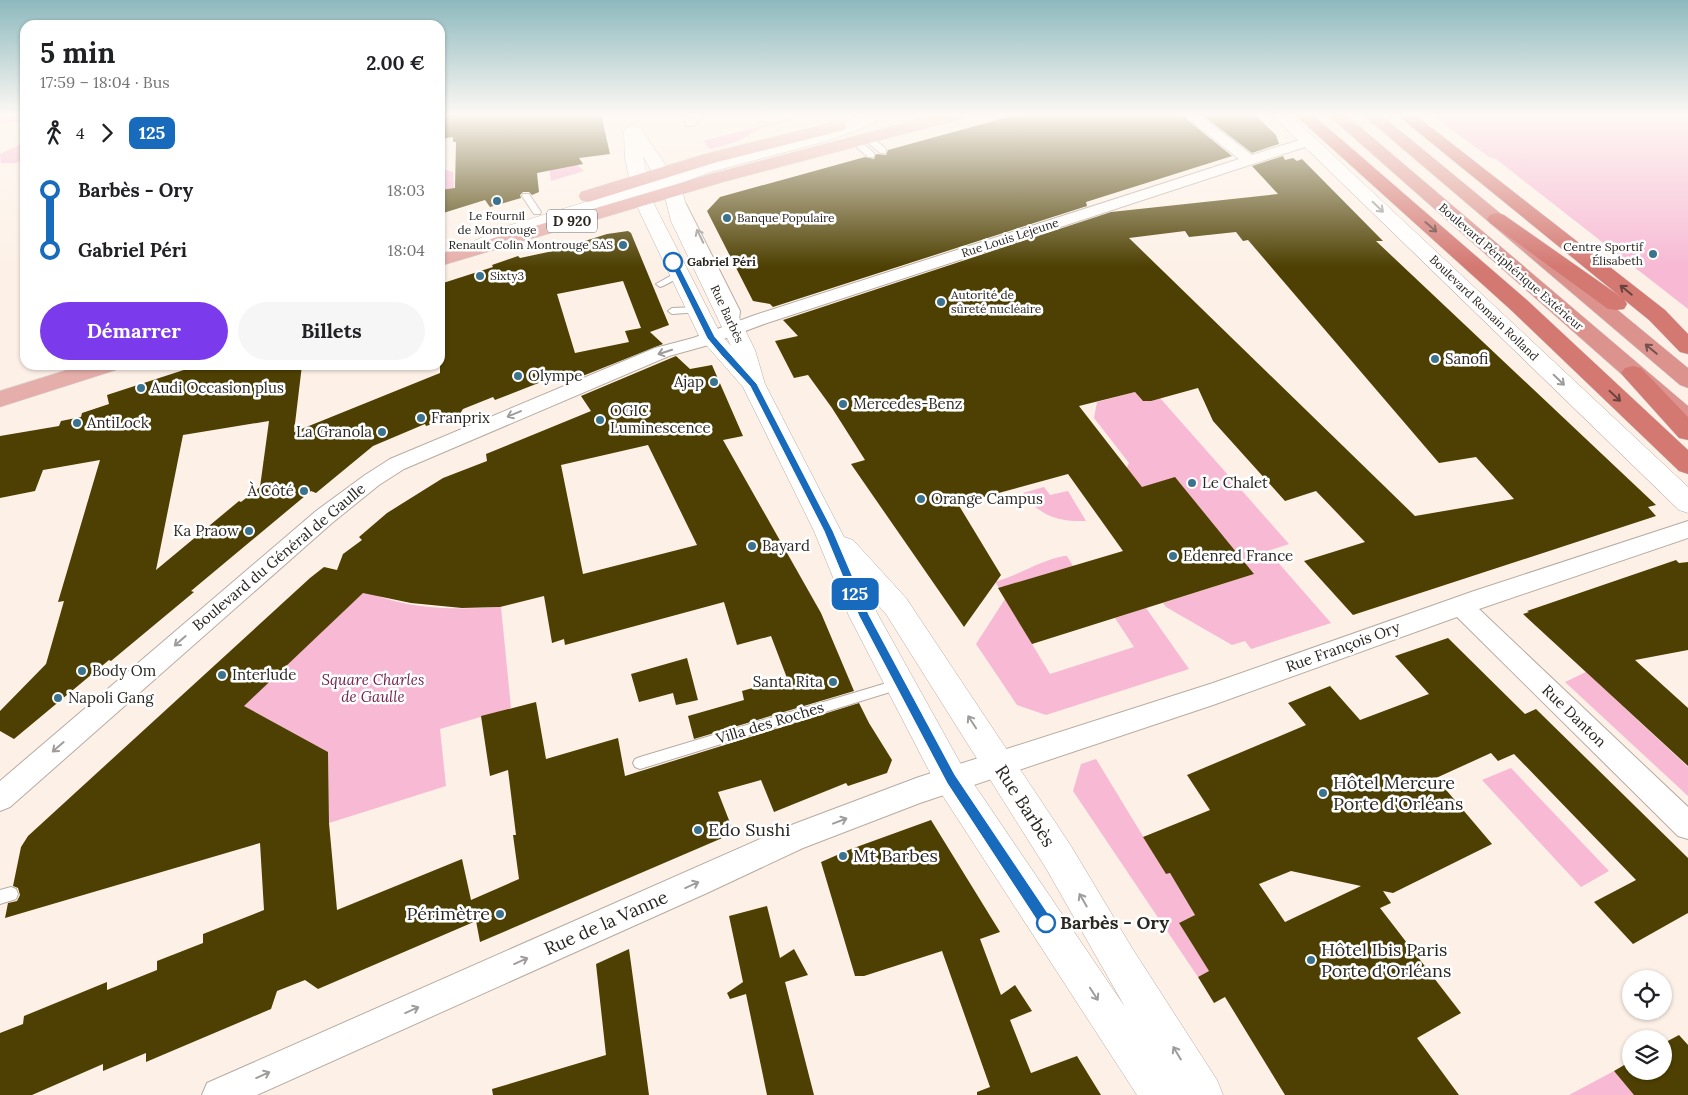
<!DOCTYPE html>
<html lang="fr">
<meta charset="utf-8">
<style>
body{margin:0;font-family:Lora,serif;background:#f6f6f6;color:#202124;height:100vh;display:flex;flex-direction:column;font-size:19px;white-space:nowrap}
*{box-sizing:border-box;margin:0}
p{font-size:16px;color:#757577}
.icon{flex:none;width:28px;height:28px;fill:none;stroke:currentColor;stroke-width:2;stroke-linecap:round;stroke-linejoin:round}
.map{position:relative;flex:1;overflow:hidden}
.details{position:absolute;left:20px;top:20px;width:425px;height:350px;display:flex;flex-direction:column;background:#fff;border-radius:15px;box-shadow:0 1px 4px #0004}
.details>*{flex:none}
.badge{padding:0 10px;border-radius:8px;font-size:18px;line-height:32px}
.controls{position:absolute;left:1622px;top:970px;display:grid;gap:10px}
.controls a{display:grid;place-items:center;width:50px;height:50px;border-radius:50%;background:#fff;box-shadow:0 1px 4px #0004;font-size:25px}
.map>.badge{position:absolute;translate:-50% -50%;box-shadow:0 0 0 2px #fff}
.legs{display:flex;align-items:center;gap:8px;height:55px;padding:0 20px;font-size:16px}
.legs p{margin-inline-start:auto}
.head{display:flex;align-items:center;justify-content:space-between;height:85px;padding:0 20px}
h1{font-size:28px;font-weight:800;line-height:38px}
.primary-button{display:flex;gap:10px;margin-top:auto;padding:10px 20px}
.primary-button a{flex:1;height:58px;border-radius:30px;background:#7c3aed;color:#fff;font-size:20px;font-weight:800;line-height:58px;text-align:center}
.primary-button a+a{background:#f6f6f6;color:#202124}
ul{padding:0 20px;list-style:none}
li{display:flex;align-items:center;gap:18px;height:60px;font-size:19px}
li i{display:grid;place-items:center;width:8px;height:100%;margin:0 6px;background:currentColor}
li i::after{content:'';width:12px;height:12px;margin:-6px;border:4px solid;border-radius:50%;background:#fff}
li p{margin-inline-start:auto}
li:first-child i{background:linear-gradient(#0000 50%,currentColor 0)}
li:last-child i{background:linear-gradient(currentColor 50%,#0000 0)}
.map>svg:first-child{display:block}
.green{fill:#f7b9d4}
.building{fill:#4e4002;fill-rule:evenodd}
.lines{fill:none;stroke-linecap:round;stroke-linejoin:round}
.service-casing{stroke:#b7aba2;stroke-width:2}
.pedestrian-casing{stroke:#b7aba2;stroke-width:2}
.minor-casing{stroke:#b7aba2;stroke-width:2}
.secondary-casing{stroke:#b7aba2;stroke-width:1}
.primary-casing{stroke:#d4d4d3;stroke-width:1}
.trunk-casing{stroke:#d4d4d3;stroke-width:1}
.motorway-casing{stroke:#d4d4d3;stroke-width:1}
.service{fill:#fff;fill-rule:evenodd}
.pedestrian{fill:#fff;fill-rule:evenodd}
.minor{fill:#fff;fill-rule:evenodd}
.secondary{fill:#fff;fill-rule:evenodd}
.primary{fill:#e5aeaa;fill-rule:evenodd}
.trunk{fill:#dc938e;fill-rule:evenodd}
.motorway{fill:#d47872;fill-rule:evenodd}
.oneway{stroke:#9f9d9c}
.oneway2{stroke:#66433e}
.oneway3{stroke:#71524d}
.line-1{fill:#186abd;stroke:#fff}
.poi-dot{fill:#3b728d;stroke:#fff;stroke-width:2}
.stop-1-dot{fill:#fff;stroke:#186abd;stroke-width:2.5}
.labels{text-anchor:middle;stroke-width:5;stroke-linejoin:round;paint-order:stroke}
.far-poi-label{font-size:12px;fill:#2a2622;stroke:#fff;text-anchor:start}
.far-street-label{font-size:12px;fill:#2a2622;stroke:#fff}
.far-stop-label{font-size:12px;font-weight:bold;fill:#2a2622;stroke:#fff;text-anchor:start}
.shield{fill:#fff;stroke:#6a6764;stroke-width:1}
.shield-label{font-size:14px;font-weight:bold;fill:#2a2622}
.poi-label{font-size:15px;fill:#2a2622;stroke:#fff;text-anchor:start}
.street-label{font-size:15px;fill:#2a2622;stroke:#fff}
.park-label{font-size:15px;font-style:italic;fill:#6f1d4b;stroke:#fff}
.near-poi-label{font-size:18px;fill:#2a2622;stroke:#fff;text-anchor:start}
.near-street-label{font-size:18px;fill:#2a2622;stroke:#fff}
.near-stop-label{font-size:18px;font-weight:bold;fill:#2a2622;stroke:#fff;text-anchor:start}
</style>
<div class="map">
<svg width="1688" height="1095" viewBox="0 0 1688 1095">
<rect width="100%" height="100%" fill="#fdf1e7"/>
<!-- green -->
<g class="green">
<path d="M0,114H25V158L16,163H1L0,154L22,144L25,122L0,124Z"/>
<path d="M808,114H815L763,127L736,142L710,149L703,141Z"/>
<path d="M1430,114H1688V309L1496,159L1489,157Z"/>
<path d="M440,139H443V169L453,172L454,189L440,190Z"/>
<path d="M577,165L584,171L551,181L549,167Z"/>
<path d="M1135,392L1143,401L1160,398L1289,544L1268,551L1331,623L1251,649L1245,641L1232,645L1166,607L1163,603L1254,574L1177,536L1126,469L1129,463L1094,418L1097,402Z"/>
<path d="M1044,487L1050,495L1068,491L1086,521C1059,522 1039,516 1023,493Z"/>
<path d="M1064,556H1067L1073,566L999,588L995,582C1019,575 1039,561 1064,556Z"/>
<path d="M362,589C403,610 456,610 501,607L511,708L440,729L446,786L329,823L328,752L242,705Z"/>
<path d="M1005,599L1050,674L1134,647L1115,618L1146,608L1189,669L1046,715L1017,705L976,644Z"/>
<path d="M1586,672L1688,767V796L1565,682Z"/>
<path d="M1096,759L1166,874L1170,873L1195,915L1179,923L1209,971L1198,977L1073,791L1081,764Z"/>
<path d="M1511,768L1609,871L1581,887L1482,780Z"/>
<path d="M1614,1071L1634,1095H1569Z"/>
</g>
<!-- building -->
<g class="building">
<path d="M440,114H601L610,154L579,158L583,164L537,173L539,192L532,195L529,192H523L520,195L521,198L490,207L485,200L440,214V190L455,188L456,142H453V137L440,139Z"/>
<path d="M1019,114H1180L1232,156L1086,202L1087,206L773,307L770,304L753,301L707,211L720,197L865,157L874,159L876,154L886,155L888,150Z"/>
<path d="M1201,114H1254L1276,135L1279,144L1252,153Z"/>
<path d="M1283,156L1285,160L1293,158L1297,161L1302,159L1383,241H1376L1656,505L1648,507L1656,516L1353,615L1304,561L1365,542L1316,491L1285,501L1213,421L1198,388L1151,401H1143L1135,392L1079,406L1142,487L1175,477L1254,574L1032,644L998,588L1123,551L1068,474L958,504L1001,575L964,627L851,464L865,460L832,408L808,375L794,378L775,341L798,336L783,320L1111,212L1278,194L1252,166ZM1185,231L1189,237L1236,232L1243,241L1248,240L1439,463L1476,457L1514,499L1415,516L1129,238Z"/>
<path d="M628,231L631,233L669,325L650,332L663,344L570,381L564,373L495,400L493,397L463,409L459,415L449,419L426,426L425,424L373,446L316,493L311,491L191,591L194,592L111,661L109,660L14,739L0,731V711L46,664L64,601L58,602L100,460L43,470L35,491L0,498V436L59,426L61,421L81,417L82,413L109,404L107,395L199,365H302L294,432L440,373V284L493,267L492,265L518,256L520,258L553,251L607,234ZM623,281L641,328L625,331L629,342L575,353L557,294ZM269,421L260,487L241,502L239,501L156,570L183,435Z"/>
<path d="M676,356L690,369L712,365L743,436L723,440L821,613L854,691L694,739L688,716L744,700L742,691L787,678L771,636L737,645L724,602L565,645L564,639L552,643L544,596L500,607L462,608L411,603L363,593L244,706L328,752L329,823L337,910L462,859L471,900L519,879L513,835H516L508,770L490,776L481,716L536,702L546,759L618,738L625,776L859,703L869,723L892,760L887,773L848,786L846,783L774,812L761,780L718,792L734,833L480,942L476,921L318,989L305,980L277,991L271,1009L146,1062V1053L103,1071V1064L32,1095H0V1033L23,1024L24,1016L107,982V990L157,970V961L203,943V934L264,910L260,843L5,918L8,903L17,901L20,895L18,888L13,886L21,847L28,836L310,578L324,567L337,570L343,554L362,540L359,537L387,513L443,478L487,461L486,454L591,411L581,396ZM648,445L697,545L583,574L561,465Z"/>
<path d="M1676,560L1679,563L1688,562V650L1635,660L1688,708V766L1523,614L1529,612L1527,611Z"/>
<path d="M1448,638L1525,714L1536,709L1688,858V913L1633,944L1594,902L1636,880L1514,754L1498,761L1491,753L1436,778L1492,844L1393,893L1383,891L1391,903L1380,908L1461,1013L1417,1038L1459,1095H1285L1225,997L1214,1003L1198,977L1209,971L1179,923L1195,915L1170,873L1166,874L1143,837L1210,810L1187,775L1306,725L1288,703L1330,686L1360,720L1429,694L1395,656ZM1291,871L1361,886L1285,922L1259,884Z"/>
<path d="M687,658L698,700L676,705L673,693L639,702L631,674Z"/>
<path d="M931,820L1000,932L980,939L1001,995L1015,985L1032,1011L1010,1020L1031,1073L1077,1056L1101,1095H977V1092L990,1087L942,951L864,976H855L821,862L851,849Z"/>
<path d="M767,906L780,958L794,949L808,975L785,982L814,1095H767L746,994L730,999L727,993L743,982L729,916Z"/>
<path d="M629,949L649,1095H493L492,1089L606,1055L596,964Z"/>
<path d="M1679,1035L1688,1045V1095H1634L1614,1071L1631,1061V1071H1664V1043Z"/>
</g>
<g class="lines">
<defs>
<g id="service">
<path d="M865,136H871L886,149V153H880L865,140Z"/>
<path d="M852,139H858L874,153V157H868L852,143Z"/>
<path d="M523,194H529L541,212L540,214H534L522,196Z"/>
<path d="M679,202L686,204L740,311L738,329L735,330L730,327L732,311L678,204Z"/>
<path d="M679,271L682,272V276L663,286L660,287L656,284Z"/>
<path d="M697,307L700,308V312L672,314L668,311L672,308Z"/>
<path d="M900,679L904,680L906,684L904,688L900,689L640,769L635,767L633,763L635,759L640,757Z"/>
<path d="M11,887L16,889L18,894L16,899L0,904V890Z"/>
</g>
<path id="pedestrian" d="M694,114H705L693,126H685V122Z"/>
<g id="minor">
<path d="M1182,114H1198L1252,155L1309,137L1314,138L1316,141L1314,144L767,323L705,346L669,356L404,469L379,485L332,523L10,807L0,811V781L316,511L365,475L390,459L655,348L693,338L755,315L1239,159Z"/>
<path d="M1688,521V538L1479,609L1688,807V839L1678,836L1457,617L1213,705L920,803L803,848L707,893L257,1095H202L207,1083L794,824L919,777L1213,683L1474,591Z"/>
</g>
<g id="secondary">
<path d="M864,114H876L878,118L876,122L860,129L827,141L711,172L678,184L682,191L691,221L755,350L765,384L844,537L853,540L906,598L1071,846L1132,948L1217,1080L1223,1095H1137L939,790L849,616L814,531L743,387L700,338L634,200L515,236L478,254L471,256L464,254L461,250L464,246L501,228L631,188L625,158L624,131L627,127L633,126L639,127L672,174L698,164L815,134ZM643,156L653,174L647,176ZM664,193L671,221L731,346L721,335L652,200V196ZM870,596L886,614L1047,870L1125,1007L963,768L877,613Z"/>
<path d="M1271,114H1289L1688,487V513L1679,510Z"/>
</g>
<g id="primary">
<path d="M939,114H966L964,118L723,182L440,266V254L711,174Z"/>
<path d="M838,121L844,122L847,126L844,130L717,162L595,200L588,202L581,200L579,196L581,192L705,154Z"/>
<path d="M83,365H119L116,370L0,407V391Z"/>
</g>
<g id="trunk">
<path d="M1327,114H1345L1688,406V427L1679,425Z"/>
<path d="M1362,114H1380L1688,368V388L1680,385Z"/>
</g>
<g id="motorway">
<path d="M1294,114H1312L1528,301L1688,450V474L1679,471L1512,311Z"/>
<path d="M1396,114H1414L1665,310L1688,334V354L1680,352L1649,320Z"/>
<path d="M1497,213L1504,215L1624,299L1627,304L1624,309L1616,310L1608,309L1490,223L1487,219L1490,215Z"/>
<path d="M1633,366L1641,368L1688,417V440L1679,438L1625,378L1621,373L1625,368Z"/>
</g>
</defs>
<!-- service casing -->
<use href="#service" class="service-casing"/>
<!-- pedestrian casing -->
<use href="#pedestrian" class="pedestrian-casing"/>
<!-- minor casing -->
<use href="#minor" class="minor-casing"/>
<!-- secondary casing -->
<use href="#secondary" class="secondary-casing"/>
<!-- primary casing -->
<use href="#primary" class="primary-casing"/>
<!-- trunk casing -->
<use href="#trunk" class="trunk-casing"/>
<!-- motorway casing -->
<use href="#motorway" class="motorway-casing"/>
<!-- service -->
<use href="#service" class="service"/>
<!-- pedestrian -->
<use href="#pedestrian" class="pedestrian"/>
<!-- minor -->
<use href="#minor" class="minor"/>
<!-- secondary -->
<use href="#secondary" class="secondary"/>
<!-- primary -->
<use href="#primary" class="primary"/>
<!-- trunk -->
<use href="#trunk" class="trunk"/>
<!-- motorway -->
<use href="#motorway" class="motorway"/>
</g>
<!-- one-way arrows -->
<defs><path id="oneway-shaft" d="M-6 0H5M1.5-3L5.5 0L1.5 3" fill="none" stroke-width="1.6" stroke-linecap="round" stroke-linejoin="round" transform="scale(1.25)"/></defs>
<g class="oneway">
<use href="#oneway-shaft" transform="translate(1378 207) rotate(44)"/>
<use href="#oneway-shaft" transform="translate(700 236) rotate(-116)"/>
<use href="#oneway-shaft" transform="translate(665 352) rotate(162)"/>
<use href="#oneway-shaft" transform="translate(1559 380) rotate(44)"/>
<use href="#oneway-shaft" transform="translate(514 414) rotate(157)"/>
<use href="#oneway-shaft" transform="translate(180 641) rotate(139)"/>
<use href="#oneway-shaft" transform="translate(972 722) rotate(-123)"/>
<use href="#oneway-shaft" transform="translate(58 747) rotate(139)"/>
<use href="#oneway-shaft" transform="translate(840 821) rotate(-21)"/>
<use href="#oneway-shaft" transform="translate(692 885) rotate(-24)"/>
<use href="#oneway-shaft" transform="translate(1083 900) rotate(-120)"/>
<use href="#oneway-shaft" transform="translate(521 961) rotate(-24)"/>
<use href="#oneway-shaft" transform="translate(1094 994) rotate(57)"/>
<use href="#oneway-shaft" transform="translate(412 1010) rotate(-24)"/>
<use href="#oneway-shaft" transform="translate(1177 1053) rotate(-121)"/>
<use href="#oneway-shaft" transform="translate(263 1075) rotate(-24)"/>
</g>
<g class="oneway2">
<use href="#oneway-shaft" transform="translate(1431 227) rotate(41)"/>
<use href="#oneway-shaft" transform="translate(1626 290) rotate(-141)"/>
<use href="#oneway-shaft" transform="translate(1615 396) rotate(43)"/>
</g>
<use class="oneway3" href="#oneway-shaft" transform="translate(1651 349) rotate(-140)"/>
<!-- sky -->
<linearGradient id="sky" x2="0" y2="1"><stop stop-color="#8db9be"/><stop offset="0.43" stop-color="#fef9f4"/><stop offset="1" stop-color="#fef9f4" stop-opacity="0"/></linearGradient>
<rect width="1688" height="267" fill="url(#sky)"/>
<!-- line-1 -->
<path class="line-1" d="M673,259L677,262L715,337L757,384L833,531L869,615L955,775L1051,918L1053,923L1051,928L1046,930L1042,928L947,783L859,616L824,531L750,386L722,356L707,338L670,262Z"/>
<!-- markers -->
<g class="poi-dot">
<circle cx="497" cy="201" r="5"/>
<circle cx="727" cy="218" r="5"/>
<circle cx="623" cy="245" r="5"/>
<circle cx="1653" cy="254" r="5"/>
<circle cx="480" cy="276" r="5"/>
<circle cx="941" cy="302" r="5"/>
<circle cx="1435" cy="359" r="5"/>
<circle cx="518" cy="376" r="5"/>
<circle cx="714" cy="382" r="5"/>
<circle cx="141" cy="388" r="5"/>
<circle cx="843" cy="404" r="5"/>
<circle cx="421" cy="418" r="5"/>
<circle cx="600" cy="420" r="5"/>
<circle cx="77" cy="423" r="5"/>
<circle cx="382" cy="432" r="5"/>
<circle cx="1192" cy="483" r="5"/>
<circle cx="304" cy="491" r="5"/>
<circle cx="921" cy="499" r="5"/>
<circle cx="249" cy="531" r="5"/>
<circle cx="752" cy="546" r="5"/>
<circle cx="1173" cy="556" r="5"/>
<circle cx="82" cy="671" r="5"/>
<circle cx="222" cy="675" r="5"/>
<circle cx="833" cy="682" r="5"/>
<circle cx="58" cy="698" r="5"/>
<circle cx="1323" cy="793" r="5"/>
<circle cx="698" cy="830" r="5"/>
<circle cx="843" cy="856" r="5"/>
<circle cx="500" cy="914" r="5"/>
<circle cx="1311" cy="960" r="5"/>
</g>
<g class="stop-1-dot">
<circle cx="673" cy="262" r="9"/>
<circle cx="1046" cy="923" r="9"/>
</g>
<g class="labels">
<!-- far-poi labels -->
<g class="far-poi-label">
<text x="497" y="220" text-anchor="middle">Le Fournil<tspan x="497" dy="14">de Montrouge</tspan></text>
<text x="737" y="222">Banque Populaire</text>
<text x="613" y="249" text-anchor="end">Renault Colin Montrouge SAS</text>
<text x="1643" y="251" text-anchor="end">Centre Sportif<tspan x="1643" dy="14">Élisabeth</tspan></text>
<text x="490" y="280">Sixty3</text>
<text x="951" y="299">Autorité de<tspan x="951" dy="14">sûreté nucléaire</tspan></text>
</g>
<!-- far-street labels -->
<g class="far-street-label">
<text transform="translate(1010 238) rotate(-18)" y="4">Rue Louis Lejeune</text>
<text transform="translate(1511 267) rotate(41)" y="4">Boulevard Périphérique Extérieur</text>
<text transform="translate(1484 308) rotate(44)" y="4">Boulevard Romain Rolland</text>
<text transform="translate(727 314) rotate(65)" y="4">Rue Barbès</text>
</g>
<!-- far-stop labels -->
<g class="far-stop-label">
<text x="687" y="266">Gabriel Péri</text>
</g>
<!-- shield labels -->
<rect class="shield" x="547" y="209.5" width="50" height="23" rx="4"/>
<g class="shield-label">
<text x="572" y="226">D 920</text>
</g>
<!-- poi labels -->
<g class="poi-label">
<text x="1445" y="364">Sanofi</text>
<text x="528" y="381">Olympe</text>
<text x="704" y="387" text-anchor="end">Ajap</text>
<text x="151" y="393">Audi Occasion plus</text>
<text x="853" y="409">Mercedes-Benz</text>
<text x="610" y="416">OGIC<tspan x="610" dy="17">Luminescence</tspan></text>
<text x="431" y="423">Franprix</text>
<text x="87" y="428">AntiLock</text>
<text x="372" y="437" text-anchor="end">La Granola</text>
<text x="1202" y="488">Le Chalet</text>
<text x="294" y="496" text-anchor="end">À Côté</text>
<text x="931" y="504">Orange Campus</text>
<text x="239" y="536" text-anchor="end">Ka Praow</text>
<text x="762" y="551">Bayard</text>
<text x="1183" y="561">Edenred France</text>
<text x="92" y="676">Body Om</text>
<text x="232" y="680">Interlude</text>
<text x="823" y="687" text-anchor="end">Santa Rita</text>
<text x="68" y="703">Napoli Gang</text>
</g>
<!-- street labels -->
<g class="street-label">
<text transform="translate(279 557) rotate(-40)" y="5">Boulevard du Général de Gaulle</text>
<text transform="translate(1343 647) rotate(-20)" y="5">Rue François Ory</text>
<text transform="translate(1574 716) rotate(44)" y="5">Rue Danton</text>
<text transform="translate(770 723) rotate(-17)" y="5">Villa des Roches</text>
</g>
<!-- park labels -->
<g class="park-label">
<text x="373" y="685">Square Charles<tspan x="373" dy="17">de Gaulle</tspan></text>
</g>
<!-- near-poi labels -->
<g class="near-poi-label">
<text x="1333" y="789">Hôtel Mercure<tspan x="1333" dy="21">Porte d'Orléans</tspan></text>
<text x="708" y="836">Edo Sushi</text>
<text x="853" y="862">Mt Barbes</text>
<text x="490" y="920" text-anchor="end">Périmètre</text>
<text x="1321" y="956">Hôtel Ibis Paris<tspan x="1321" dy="21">Porte d'Orléans</tspan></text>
</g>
<!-- near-street labels -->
<g class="near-street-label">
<text transform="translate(1025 806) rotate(57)" y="6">Rue Barbès</text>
<text transform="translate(606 923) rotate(-24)" y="6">Rue de la Vanne</text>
</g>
<!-- near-stop labels -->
<g class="near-stop-label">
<text x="1060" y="929">Barbès - Ory</text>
</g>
</g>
</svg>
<div class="controls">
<a><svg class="icon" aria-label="locate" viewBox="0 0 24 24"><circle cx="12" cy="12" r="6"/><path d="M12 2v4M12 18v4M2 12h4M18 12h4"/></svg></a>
<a><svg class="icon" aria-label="layers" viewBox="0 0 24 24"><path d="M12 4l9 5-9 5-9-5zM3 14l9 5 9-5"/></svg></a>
</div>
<b class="badge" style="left:855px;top:594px;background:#186abd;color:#fff">125</b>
<section class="details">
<div class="head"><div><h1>5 min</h1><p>17:59 – 18:04 · Bus</p></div><b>2.00 €</b></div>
<div class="legs"><svg class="icon" aria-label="walk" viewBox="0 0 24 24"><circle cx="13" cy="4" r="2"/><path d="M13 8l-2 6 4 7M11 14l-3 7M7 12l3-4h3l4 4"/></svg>4<svg class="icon" aria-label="forward" viewBox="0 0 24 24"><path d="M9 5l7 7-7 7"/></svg><b class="badge" style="background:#186abd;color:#fff">125</b></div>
<ul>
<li><i style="color:#186abd"></i><b>Barbès - Ory</b><p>18:03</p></li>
<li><i style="color:#186abd"></i><b>Gabriel Péri</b><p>18:04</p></li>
</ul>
<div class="primary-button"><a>Démarrer</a><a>Billets</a></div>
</section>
</div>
